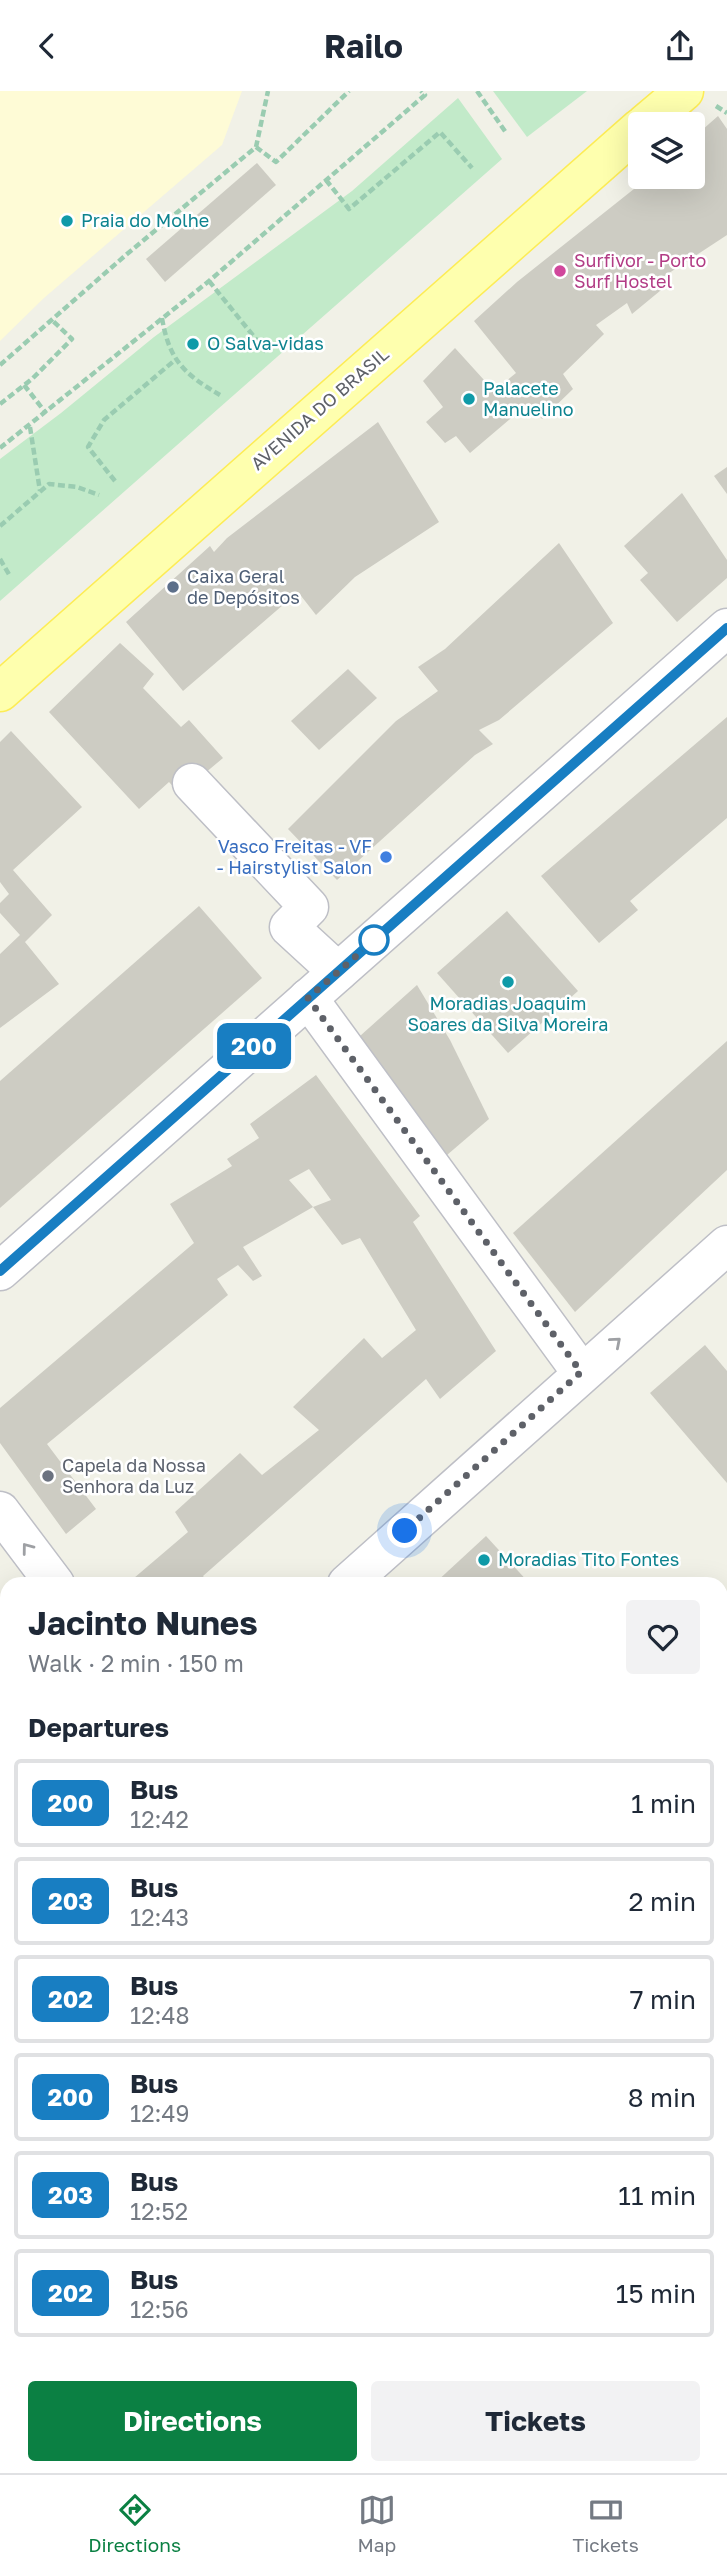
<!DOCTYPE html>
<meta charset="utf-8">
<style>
body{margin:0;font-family:"Golos Text",sans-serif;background:#f2f2f3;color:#1f2937;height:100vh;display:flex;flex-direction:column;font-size:26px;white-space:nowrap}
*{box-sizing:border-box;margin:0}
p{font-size:23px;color:#747a83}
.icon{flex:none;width:38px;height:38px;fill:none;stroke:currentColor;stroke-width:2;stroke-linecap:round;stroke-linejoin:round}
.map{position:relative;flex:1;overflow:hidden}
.sheet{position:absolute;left:0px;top:1486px;width:728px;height:898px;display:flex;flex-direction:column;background:#fff;border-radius:21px 21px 0 0;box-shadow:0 7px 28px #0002}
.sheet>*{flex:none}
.badge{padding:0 14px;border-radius:10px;font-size:24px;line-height:46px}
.fabs{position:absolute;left:628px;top:21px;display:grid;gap:14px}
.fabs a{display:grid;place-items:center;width:77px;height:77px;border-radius:7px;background:#fff;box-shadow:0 7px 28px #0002;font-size:35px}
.you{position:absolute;width:35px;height:35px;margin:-18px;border:5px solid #fff;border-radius:50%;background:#1a73e8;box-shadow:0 0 0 10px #1a73e833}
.map>.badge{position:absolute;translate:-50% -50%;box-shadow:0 0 0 4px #fff}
h2{padding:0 28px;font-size:26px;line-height:63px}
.round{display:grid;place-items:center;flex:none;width:74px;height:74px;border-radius:7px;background:#f2f2f3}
.overview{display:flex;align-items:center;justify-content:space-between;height:119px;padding:0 28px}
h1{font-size:33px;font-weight:700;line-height:52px}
.button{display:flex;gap:14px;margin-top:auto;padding:14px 28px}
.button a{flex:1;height:80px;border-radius:7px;background:#0b8043;color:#fff;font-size:28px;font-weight:700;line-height:80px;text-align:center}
.button a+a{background:#f2f2f3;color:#1f2937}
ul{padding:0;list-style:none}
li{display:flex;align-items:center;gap:21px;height:88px;margin:0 14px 10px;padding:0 14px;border:4px solid #e0e1e3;border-radius:7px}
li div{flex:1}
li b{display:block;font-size:26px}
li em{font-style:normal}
li .badge{min-width:77px;font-weight:700;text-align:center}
header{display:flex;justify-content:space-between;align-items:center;height:91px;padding:0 28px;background:#fff;font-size:32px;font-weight:700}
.tabs{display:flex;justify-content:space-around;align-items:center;height:98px;border-top:2px solid #e0e1e3;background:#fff;font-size:19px;color:#747a83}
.tabs a{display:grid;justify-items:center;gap:4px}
.tabs .current{color:#0b8043}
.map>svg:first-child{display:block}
.education{fill:#e2e1d5}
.green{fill:#c2eac9}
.sand{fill:#fefbd6}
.building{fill:#cdccc3}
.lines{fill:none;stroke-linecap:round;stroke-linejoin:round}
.minor-casing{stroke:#bebfc6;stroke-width:41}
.major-casing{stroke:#fdec55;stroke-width:41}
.path{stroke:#9accb1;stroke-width:4.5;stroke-dasharray:7 3.5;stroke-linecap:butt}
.minor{stroke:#fff;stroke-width:38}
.major{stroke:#feffae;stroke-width:38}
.oneway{stroke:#9ea0a4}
.line-casing{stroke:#fff;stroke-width:16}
.line{stroke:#187ec2;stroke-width:10}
.walk{stroke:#5e6168;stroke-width:7;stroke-dasharray:0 12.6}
.culture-dot{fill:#0f9aa8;stroke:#fff;stroke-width:2.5}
.hotel-dot{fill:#d1479c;stroke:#fff;stroke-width:2.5}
.service-dot{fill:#5c6f8a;stroke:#fff;stroke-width:2.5}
.shop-dot{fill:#3f7fe0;stroke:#fff;stroke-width:2.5}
.stop-dot{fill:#fff;stroke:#187ec2;stroke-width:3.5}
.worship-dot{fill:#6b7280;stroke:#fff;stroke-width:2.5}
.labels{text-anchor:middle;stroke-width:5;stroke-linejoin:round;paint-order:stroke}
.culture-label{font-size:18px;fill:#0d838f;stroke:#fff;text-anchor:start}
.hotel-label{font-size:18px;fill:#b23c85;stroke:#fff;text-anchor:start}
.street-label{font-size:18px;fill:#5e6168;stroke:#fff}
.service-label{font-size:18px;fill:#4e5e75;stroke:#fff;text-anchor:start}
.shop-label{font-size:18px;fill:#366cbe;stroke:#fff;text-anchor:end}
.worship-label{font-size:18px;fill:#5b616d;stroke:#fff;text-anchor:start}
</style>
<header><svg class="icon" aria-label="back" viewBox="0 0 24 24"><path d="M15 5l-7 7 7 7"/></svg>Railo<svg class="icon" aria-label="share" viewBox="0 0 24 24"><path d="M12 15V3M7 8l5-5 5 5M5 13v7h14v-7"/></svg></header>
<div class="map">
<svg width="727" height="2382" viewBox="0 0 727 2382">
<rect width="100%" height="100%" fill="#f1f1e7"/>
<!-- education -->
<path class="education" d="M7,1967V2109L0,2103V1973Z"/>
<!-- green -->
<g class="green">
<path d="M493,0H587L527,46Z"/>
<path d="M458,7L502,68L0,510V368L61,322L154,246L352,100Z"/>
</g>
<!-- sand -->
<path class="sand" d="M0,0H242L222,54L44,207L0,250Z"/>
<!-- building -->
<g class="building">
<path d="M718,25L727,38V144L660,188L666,195L632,223L627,212L596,234L604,243L563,283L573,298L542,328L529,312L470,362L456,345L445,352L426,331L443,316L423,290L455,257L494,300L516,282L474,230L517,191L649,86H693V47Z"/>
<path d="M257,72L276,94L165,191L146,168Z"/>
<path d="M378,331L439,431L355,486L316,524L298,501L183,600L126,531L210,455L214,461L227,447Z"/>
<path d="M727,376V403L714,385Z"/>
<path d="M682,402L727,469V487L677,531L640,489L648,482L624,455Z"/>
<path d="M559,452L613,532L499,629L479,639L493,653L475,664L337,789L288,738L396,630L438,600L418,576L445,558Z"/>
<path d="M120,552L154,583L143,597L181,636L189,629L223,667L180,703L169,691L139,718L49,621Z"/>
<path d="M348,578L377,607L319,659L291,630Z"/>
<path d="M727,626V727L630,810L638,819L599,852L541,785Z"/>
<path d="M11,640L82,716L13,779L52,824L25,851L59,893L0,937V863L20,844L0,822V812L9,803L0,791V651Z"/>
<path d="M199,815L262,887L0,1117V990Z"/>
<path d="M507,820L578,900L508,962L437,882Z"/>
<path d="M417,894L450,949L489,1028L440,1070L360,945Z"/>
<path d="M727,950V1079L575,1221L513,1142Z"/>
<path d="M316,984L420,1125L413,1131L496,1260L440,1308L426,1288L203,1485L209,1493H127L188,1441L175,1421L240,1362L262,1384L319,1339L293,1316L364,1247L382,1267L416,1239L360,1147L342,1154L313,1116L331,1109L309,1078L289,1089L313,1116L243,1156L262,1185L253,1190L238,1174L217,1188L228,1204L47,1353L96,1418L66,1443L0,1352V1317L194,1152L170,1113L232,1075L227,1068L259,1047L250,1033Z"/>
<path d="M705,1254L727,1280V1392L650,1302Z"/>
<path d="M486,1445L530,1493H434Z"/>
<path d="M2,1515L7,1522V1676L0,1681Z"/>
<path d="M721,1601L727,1608V1637L721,1644Z"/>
<path d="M721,1654L727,1662V1679L721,1685Z"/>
<path d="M0,1883L7,1891V1967L0,1973Z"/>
<path d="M724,1982L727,1989V2071L721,2075V1985Z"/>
<path d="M7,2215V2333L0,2339V2221Z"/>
<path d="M123,2376H182L187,2382H117Z"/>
</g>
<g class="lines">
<defs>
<g id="minor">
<path d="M192,692L309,816L289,836L338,881"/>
<path d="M308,907L581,1281"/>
<path d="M0,1180L727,537"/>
<path d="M0,1420L55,1493"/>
<path d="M347,1493L727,1154"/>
<path d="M0,1800L7,1794"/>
<path d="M721,2333L727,2332"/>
<path d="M703,2376L707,2382"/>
<path d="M54,2382L60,2376"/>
<path d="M618,2382L628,2376"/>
</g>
<g id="major">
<path d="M645,33L684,0"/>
<path d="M0,601L640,37"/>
</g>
</defs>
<!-- minor casing -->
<use href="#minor" class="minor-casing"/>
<!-- major casing -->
<use href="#major" class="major-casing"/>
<!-- path -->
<g class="path">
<path d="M477,0L507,43"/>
<path d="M716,15L727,22"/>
<path d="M256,56L276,71L349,0"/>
<path d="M326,89L349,118L440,41L472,77"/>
<path d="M209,190L268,263"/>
<path d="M162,227C169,269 184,283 220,304"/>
<path d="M0,274L127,163L256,56L268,0"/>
<path d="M24,294L46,322"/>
<path d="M0,313L32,288L72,248L53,230"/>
<path d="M30,336L40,400"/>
<path d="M0,357L209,190L425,4L421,0"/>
<path d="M115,390L88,356L104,329L175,269"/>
<path d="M0,435L49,393L77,396L99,404"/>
<path d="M0,468L10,485"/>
</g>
<!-- minor -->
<use href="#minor" class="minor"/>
<!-- major -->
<use href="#major" class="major"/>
</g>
<!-- one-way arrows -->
<defs><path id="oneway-chevron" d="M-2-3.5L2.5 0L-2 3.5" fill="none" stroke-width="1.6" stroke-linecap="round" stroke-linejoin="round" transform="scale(1.75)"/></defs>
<g class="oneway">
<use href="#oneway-chevron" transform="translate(616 1251) rotate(-41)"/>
<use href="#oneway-chevron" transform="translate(27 1457) rotate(-127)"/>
</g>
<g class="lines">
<defs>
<path id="line" d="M0,1180L727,537"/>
</defs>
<!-- line casing -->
<use href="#line" class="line-casing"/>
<!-- line -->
<use href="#line" class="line"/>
<!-- walk -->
<path class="walk" d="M374,849L379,845L308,907L581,1281L405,1440"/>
</g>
<!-- markers -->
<g class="culture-dot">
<circle cx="67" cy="130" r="7"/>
<circle cx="193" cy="253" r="7"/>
<circle cx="469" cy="308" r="7"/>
<circle cx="508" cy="891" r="7"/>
<circle cx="484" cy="1469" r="7"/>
</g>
<circle class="hotel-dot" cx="560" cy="180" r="7"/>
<circle class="service-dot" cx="173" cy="496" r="7"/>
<circle class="shop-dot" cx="386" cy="766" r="7"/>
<circle class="stop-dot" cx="374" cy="849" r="14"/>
<circle class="worship-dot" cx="48" cy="1385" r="7"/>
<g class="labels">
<!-- culture labels -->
<g class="culture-label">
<text x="81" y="136">Praia do Molhe</text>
<text x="207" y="259">O Salva-vidas</text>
<text x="483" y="304">Palacete<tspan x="483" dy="21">Manuelino</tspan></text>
<text x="508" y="919" text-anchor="middle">Moradias Joaquim<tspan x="508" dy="21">Soares da Silva Moreira</tspan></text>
<text x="498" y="1475">Moradias Tito Fontes</text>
</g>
<!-- hotel labels -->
<g class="hotel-label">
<text x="574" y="176">Surfivor - Porto<tspan x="574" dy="21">Surf Hostel</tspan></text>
</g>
<!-- street labels -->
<g class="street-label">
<text transform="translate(320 318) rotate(-41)" y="6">AVENIDA DO BRASIL</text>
</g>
<!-- service labels -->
<g class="service-label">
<text x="187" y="492">Caixa Geral<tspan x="187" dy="21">de Depósitos</tspan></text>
</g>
<!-- shop labels -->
<g class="shop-label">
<text x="372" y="762">Vasco Freitas - VF<tspan x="372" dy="21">- Hairstylist Salon</tspan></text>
</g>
<!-- worship labels -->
<g class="worship-label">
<text x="62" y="1381">Capela da Nossa<tspan x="62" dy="21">Senhora da Luz</tspan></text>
</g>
</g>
</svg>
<div class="fabs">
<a><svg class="icon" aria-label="layers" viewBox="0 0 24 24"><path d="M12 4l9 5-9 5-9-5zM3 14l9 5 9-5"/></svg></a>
</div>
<div class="you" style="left:405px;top:1440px"></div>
<b class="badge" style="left:254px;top:955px;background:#187ec2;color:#fff">200</b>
<section class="sheet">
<div class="overview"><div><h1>Jacinto Nunes</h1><p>Walk · 2 min · 150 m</p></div><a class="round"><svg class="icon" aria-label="heart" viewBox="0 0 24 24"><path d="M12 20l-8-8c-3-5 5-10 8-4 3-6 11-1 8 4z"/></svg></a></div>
<h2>Departures</h2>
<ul>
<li><span class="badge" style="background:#187ec2;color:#fff">200</span><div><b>Bus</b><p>12:42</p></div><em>1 min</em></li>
<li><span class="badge" style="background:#187ec2;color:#fff">203</span><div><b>Bus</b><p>12:43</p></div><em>2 min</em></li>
<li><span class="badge" style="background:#187ec2;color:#fff">202</span><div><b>Bus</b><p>12:48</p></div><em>7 min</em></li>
<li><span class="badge" style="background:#187ec2;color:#fff">200</span><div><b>Bus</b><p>12:49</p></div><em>8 min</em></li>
<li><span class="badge" style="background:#187ec2;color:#fff">203</span><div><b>Bus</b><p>12:52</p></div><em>11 min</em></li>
<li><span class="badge" style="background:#187ec2;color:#fff">202</span><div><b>Bus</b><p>12:56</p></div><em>15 min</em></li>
</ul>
<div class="button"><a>Directions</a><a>Tickets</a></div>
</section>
</div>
<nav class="tabs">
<a class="current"><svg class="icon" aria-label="directions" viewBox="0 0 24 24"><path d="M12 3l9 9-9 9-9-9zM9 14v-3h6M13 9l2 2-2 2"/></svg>Directions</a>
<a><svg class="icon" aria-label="map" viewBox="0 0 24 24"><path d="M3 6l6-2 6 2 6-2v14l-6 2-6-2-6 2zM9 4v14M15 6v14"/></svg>Map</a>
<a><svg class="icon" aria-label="tickets" viewBox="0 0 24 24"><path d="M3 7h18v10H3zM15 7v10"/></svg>Tickets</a>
</nav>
